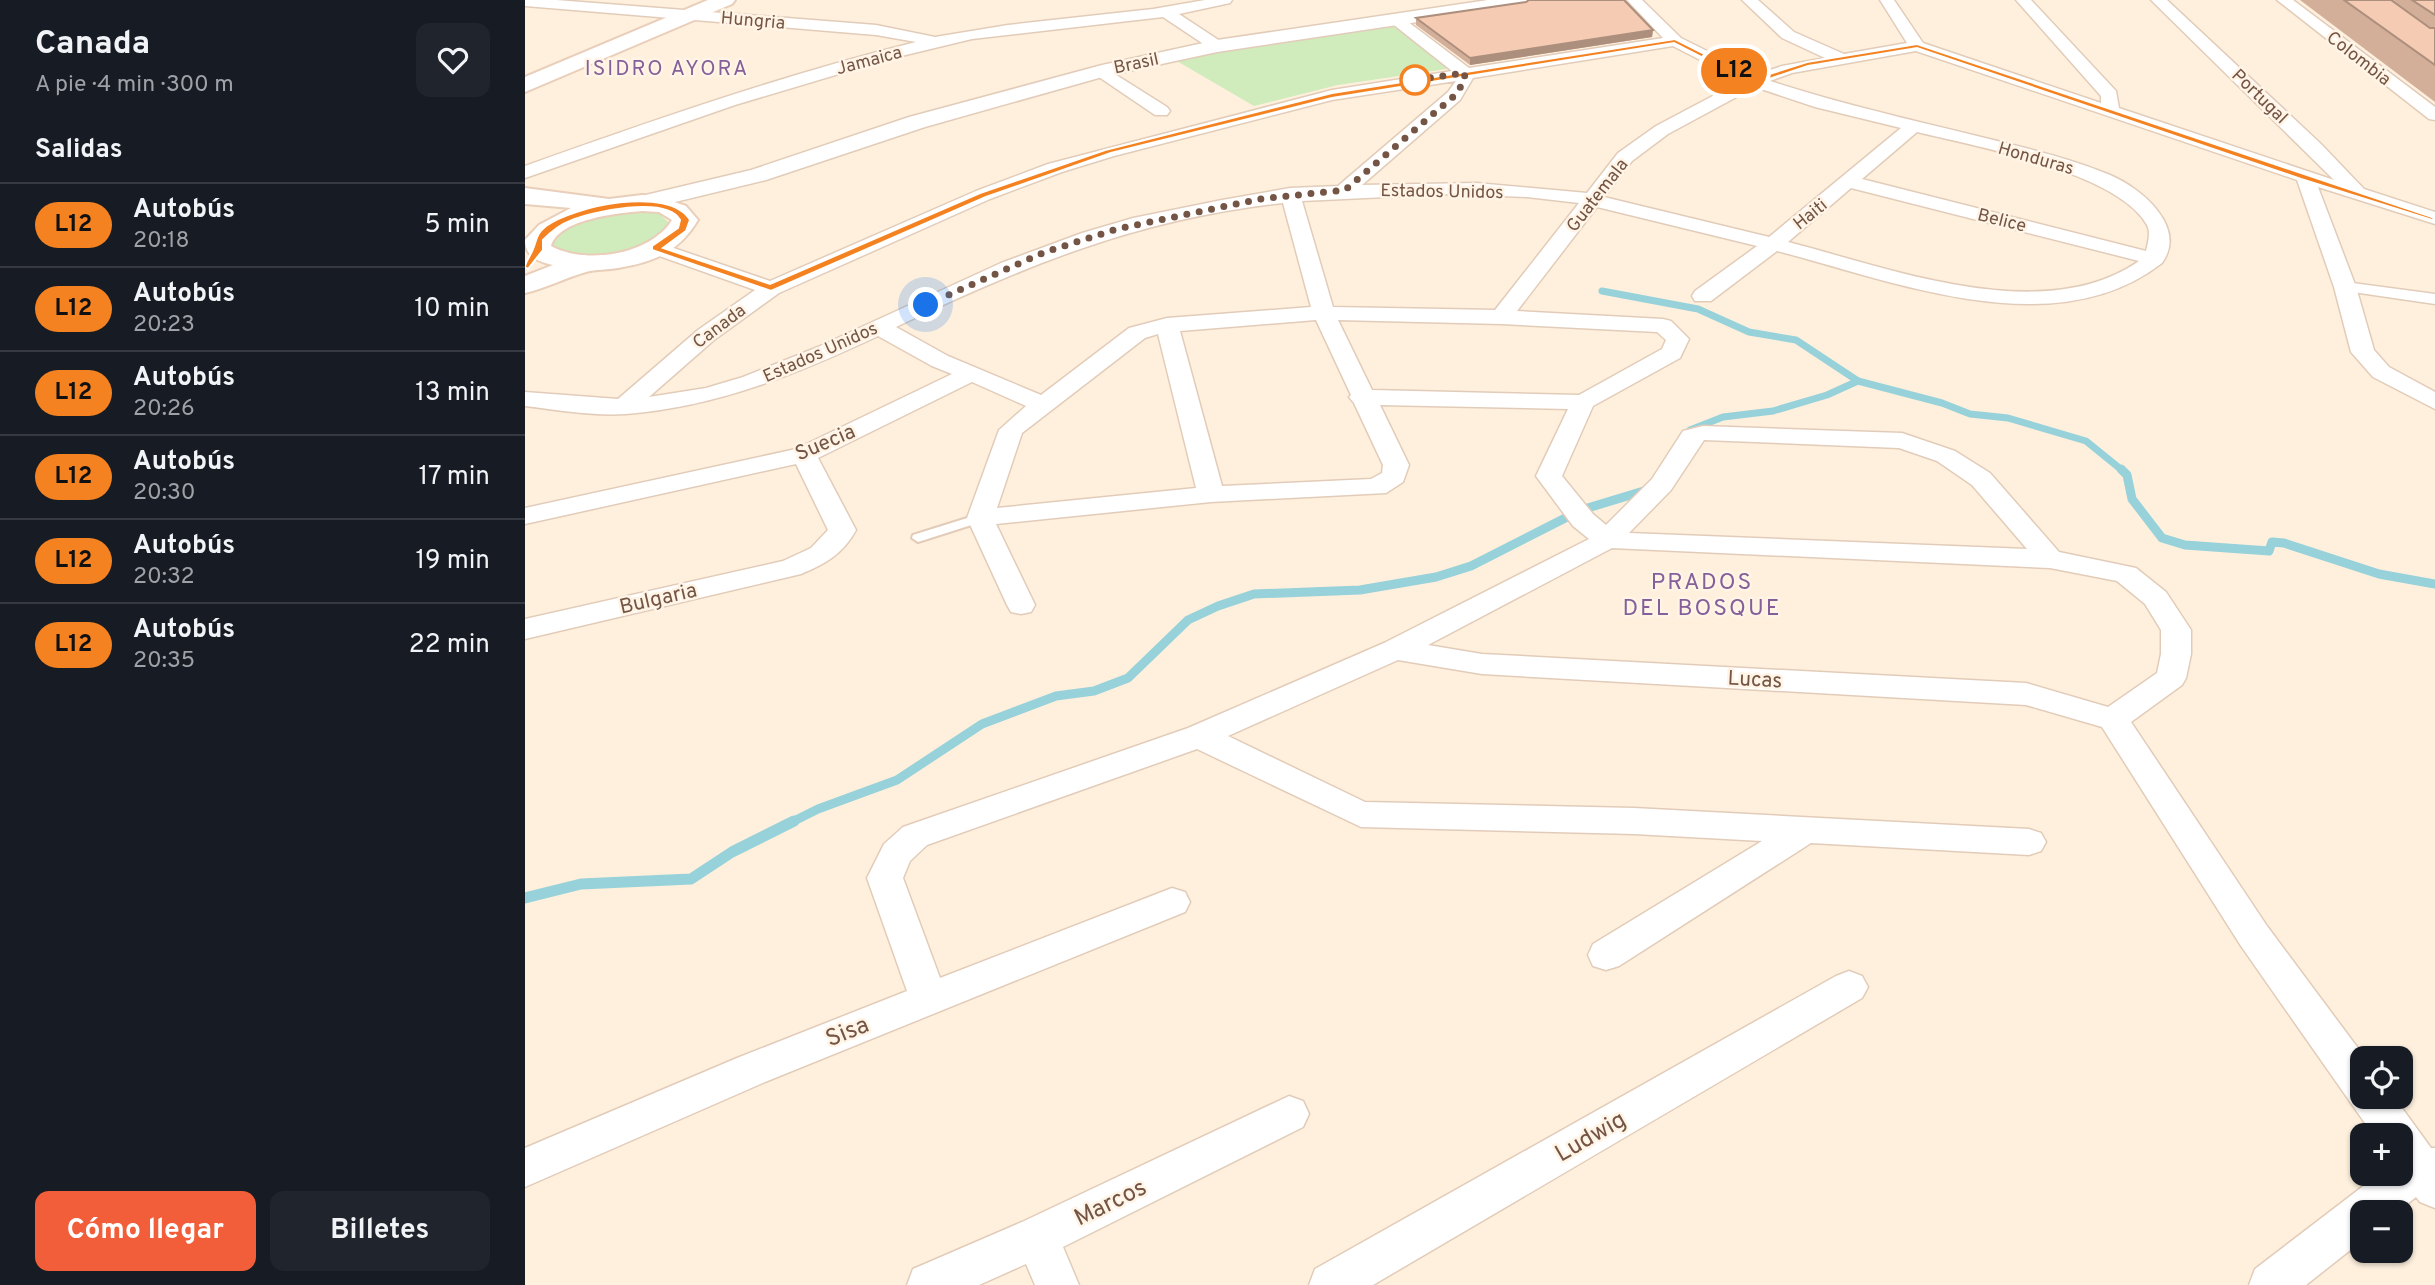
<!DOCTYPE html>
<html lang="es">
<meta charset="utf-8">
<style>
body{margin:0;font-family:Overpass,sans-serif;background:#20242c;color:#f1f3f6;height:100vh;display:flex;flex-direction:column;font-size:26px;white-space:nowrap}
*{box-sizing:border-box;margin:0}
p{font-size:23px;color:#9ea1a6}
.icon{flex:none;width:38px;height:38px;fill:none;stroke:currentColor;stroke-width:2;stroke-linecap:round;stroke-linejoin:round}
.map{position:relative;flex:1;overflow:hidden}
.side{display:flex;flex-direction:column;background:#171b24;width:525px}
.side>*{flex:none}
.badge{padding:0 14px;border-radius:23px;font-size:24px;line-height:46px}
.fabs{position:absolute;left:1825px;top:1046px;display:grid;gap:14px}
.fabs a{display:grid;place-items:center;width:63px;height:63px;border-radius:14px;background:#171b24;box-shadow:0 2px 5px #0004;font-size:35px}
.you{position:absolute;width:35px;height:35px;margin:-18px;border:5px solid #fff;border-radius:50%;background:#1a73e8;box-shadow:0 0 0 10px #1a73e833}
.map>.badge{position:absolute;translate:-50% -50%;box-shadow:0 0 0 4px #fff}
h2{padding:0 35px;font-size:26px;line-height:63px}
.round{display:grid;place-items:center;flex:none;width:74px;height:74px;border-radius:14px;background:#20242c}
.summary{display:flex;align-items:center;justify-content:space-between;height:119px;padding:0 35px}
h1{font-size:33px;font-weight:700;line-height:52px}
.action{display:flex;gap:14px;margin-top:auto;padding:14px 35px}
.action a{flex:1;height:80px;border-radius:14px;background:#f15e39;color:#fff;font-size:28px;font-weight:700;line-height:80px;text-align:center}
.action a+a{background:#20242c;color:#f1f3f6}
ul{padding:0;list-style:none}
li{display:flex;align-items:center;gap:21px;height:84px;padding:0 35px;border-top:2px solid #363941}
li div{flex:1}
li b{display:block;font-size:26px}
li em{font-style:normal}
li .badge{min-width:77px;font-weight:700;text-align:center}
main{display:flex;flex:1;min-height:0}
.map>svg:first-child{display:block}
.green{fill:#d0ebbc}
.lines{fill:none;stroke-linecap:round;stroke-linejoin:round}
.stream-far2{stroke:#97d1da;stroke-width:7}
.stream-far1{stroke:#97d1da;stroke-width:9}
.stream{stroke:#97d1da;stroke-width:11}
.service-casing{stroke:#e2ccb9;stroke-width:4}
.pedestrian-casing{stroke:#e2ccb9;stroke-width:3}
.minor-casing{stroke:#e2ccb9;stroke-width:3}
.tertiary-casing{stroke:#e2ccb9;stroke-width:3}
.secondary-casing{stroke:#e9ceb9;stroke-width:4}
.service{fill:#fff;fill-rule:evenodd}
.pedestrian{fill:#fff;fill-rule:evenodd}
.minor{fill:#fff;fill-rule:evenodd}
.tertiary{fill:#fff;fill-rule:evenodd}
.secondary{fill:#fff;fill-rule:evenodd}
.wall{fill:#d3af9a}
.shaded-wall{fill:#ac8f7d}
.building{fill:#f5ccb3;stroke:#ac8f7d;stroke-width:2}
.line{fill:#f58220;stroke:#fff;stroke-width:2}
.walk{stroke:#745545;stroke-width:7;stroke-dasharray:0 12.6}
.stop-dot{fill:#fff;stroke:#f58220;stroke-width:3.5}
.labels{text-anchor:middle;stroke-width:5;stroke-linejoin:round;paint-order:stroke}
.far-street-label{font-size:18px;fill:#745545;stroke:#fff4e5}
.far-quarter-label{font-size:21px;letter-spacing:2px;fill:#845f99;stroke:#fff4e5}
.street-label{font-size:21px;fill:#745545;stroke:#fff4e5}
.neighbourhood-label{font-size:23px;letter-spacing:2px;fill:#845f99;stroke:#fff4e5}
.near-street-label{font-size:24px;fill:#745545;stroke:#fff4e5}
</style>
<main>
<section class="side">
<div class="summary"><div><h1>Canada</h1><p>A pie · 4 min · 300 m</p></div><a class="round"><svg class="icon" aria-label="heart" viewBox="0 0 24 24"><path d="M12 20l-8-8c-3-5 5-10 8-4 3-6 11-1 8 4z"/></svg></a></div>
<h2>Salidas</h2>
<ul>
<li><span class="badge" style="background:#f58220;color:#111">L12</span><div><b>Autobús</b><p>20:18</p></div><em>5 min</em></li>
<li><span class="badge" style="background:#f58220;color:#111">L12</span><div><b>Autobús</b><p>20:23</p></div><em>10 min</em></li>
<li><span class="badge" style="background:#f58220;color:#111">L12</span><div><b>Autobús</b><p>20:26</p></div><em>13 min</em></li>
<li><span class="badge" style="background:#f58220;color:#111">L12</span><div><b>Autobús</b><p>20:30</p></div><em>17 min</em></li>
<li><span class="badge" style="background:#f58220;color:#111">L12</span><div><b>Autobús</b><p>20:32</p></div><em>19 min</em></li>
<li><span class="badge" style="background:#f58220;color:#111">L12</span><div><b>Autobús</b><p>20:35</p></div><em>22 min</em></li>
</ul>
<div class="action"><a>Cómo llegar</a><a>Billetes</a></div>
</section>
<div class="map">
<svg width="1910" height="1285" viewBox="0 0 1910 1285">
<rect width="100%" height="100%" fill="#fef0dd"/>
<!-- green -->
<g class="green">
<path d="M869,23L928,68L813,85L729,106L650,60L698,48Z"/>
<path d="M115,210L135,214L144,223C140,247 79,260 58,258C48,257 36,250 27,247L26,242C49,216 83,214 115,210Z"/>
</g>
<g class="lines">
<!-- stream-far2 -->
<g class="stream-far2">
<path d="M1077,291L1173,309L1224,332L1271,340L1333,381"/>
<path d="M1161,435L1165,430L1198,417L1248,411L1302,395L1333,381L1417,403L1445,414L1483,418L1561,441L1598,471"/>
</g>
<!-- stream-far1 -->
<g class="stream-far1">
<path d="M1596,469L1602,475L1607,499L1637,538L1660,545L1744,551L1747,542L1759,543L1854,574L1910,584"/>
<path d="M265,823L293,809L372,780L457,724L531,696L569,691L603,678L663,620L693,606L729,594L835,590L911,577L946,566L1056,510L1122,490"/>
</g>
<!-- stream -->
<path class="stream" d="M0,898L56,884L166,879L207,852L269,821"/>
<defs>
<path id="service" d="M455,514L461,518L459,521L393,542L387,538L388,535Z"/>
<path id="pedestrian" d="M1820,282L1910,294V304L1814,290L1812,287L1814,284Z"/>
<g id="minor">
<path d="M0,0H31L351,25L410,37L483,25L628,9L680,0H707L705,3L654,14L698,43L700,46L698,49H686L638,17L447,39L364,59L210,105L0,178V166C129,120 258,75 391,42L351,35L0,6Z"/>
<path d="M1102,0H1117L1156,38L1230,75L1257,66L1300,58L1257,38L1217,0H1233L1269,32L1319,54L1382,43L1355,0H1369L1398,43L1576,103V96L1491,0H1506L1591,91L1594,108L1809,180L1626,0H1642L1796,144L1839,189L1910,212V224L1793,187L1831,287L1849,350L1864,367L1910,392V409L1848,377L1826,352L1809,287L1772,180L1391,51L1267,73L1245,81C1313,103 1382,119 1452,136C1496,147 1542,157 1585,175C1616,188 1663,227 1637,263C1529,347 1369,281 1252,251L1186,301H1170L1167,296L1170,291L1232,246L1072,207L992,311L1138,319L1146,321L1164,339L1155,358L1068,406L1037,476L1068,514L1081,525L1127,479L1158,431L1178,426L1377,433L1430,451L1465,473L1534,552L1611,568L1641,592L1666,630V654L1661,678L1657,685L1606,722L1742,926L1841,1059H1838V1097H1869L1906,1148H1910V1208L1895,1202L1891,1197L1871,1213H1838V1240L1781,1285H1724L1730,1269L1854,1174H1876V1136H1849L1716,946L1577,727L1501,705L957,674L873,660L703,736L840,802L1109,808L1504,829L1516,833L1521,842L1516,851L1504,855L1286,843L1094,966L1081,970L1068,966L1063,955L1068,944L1237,841L1109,834L836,827L672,749L402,845L385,861L378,878L415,978L647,888L660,892L665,902L660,912L240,1082L0,1187V1148L212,1058L382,991L342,878L359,844L378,827L663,728L859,643L1064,539L1048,526L1011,476L1043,409L855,405L884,465L878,482L861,493L686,502L471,524L510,605L506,612L496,614L486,612L482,605L442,518L474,430L501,406L447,382L293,458L331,530C318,554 300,564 276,574L0,639V619L258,561L286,548L303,530L271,464L0,524V508L271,449L427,374L407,366L353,336C272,374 192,407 101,414C67,416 33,410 0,406V392L93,399L173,330L230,290L123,252L120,248L123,244H137L245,281L451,191L523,164L807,90L927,71L864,21L861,18L864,15H874L944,68L1138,38ZM1148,46L1216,81L1131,126L1093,153L1062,193L951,183L837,185L935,100L948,78ZM931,81L923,92L813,186L765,188L697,200L608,218L557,233L476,263L293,347L218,377L181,388L124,397L189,340L254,293L465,199L537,172L589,156L807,100ZM1230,87L1290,107L1376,128L1244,237L1079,197L1107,161L1143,134ZM1392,132C1449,146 1593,172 1622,225C1626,233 1623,242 1621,251L1337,179ZM1326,188L1614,261C1518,328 1365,268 1263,242ZM926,194L1002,197L1054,203L970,310L808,307L777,201ZM758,203L786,307L642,318L604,328L516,395L423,356L371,327C502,265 612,219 758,203ZM791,320L826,395L824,397L829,403L858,465L857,473L846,479L697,486L655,331ZM813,320L976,324L1132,332L1141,340L1137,349L1054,395L847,390ZM633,334L671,488L472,508L497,433L620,338ZM1179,440L1374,448L1412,461L1447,485L1502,549L1104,533L1146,490ZM1087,548L1525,568L1592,581L1620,604L1636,630V654L1632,673L1583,707L1501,683L957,654L903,645Z"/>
<path d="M1752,0H1768L1910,107V120L1904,119Z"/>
<path d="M577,66L642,107L645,111L642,115H630L571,75L569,71L571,67Z"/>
<path d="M1324,971L1337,976L1343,987L1337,998L848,1285H784L790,1269L1311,976Z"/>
<path d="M764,1096L778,1101L784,1114L778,1127L538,1247L554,1285H510L501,1264L454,1285H382L388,1269L497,1222Z"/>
</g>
<path id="tertiary" d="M963,0H1009L1000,6L692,52L581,76L400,127L241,180L117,210L108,208L105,203L108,198L226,170L384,117L577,65L692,40Z"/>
<g id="secondary">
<path d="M183,0H210L207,4L0,92V77Z"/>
<path d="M0,188L84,199L117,195L135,197L161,206L173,220C154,252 129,262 93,268C83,270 71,269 61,272C40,278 21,288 0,293V276L28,265C13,262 0,256 0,240L14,225L46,208L0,204ZM117,211L134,212L147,220C126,255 60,265 26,246C34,219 93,213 117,211Z"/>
</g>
</defs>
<!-- service casing -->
<use href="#service" class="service-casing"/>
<!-- pedestrian casing -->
<use href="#pedestrian" class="pedestrian-casing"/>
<!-- minor casing -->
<use href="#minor" class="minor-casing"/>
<!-- tertiary casing -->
<use href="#tertiary" class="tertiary-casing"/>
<!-- secondary casing -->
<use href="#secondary" class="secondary-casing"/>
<!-- service -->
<use href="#service" class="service"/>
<!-- pedestrian -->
<use href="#pedestrian" class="pedestrian"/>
<!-- minor -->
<use href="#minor" class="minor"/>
<!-- tertiary -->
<use href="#tertiary" class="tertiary"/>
<!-- secondary -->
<use href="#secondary" class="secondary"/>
</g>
<!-- wall -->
<g class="wall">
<path d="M1775,0H1910V102Z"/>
<path d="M891,18L1128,30L1127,37L945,65L891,25Z"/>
</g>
<!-- shaded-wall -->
<path class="shaded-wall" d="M1128,30L1127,37L945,65V58Z"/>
<!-- building -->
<g class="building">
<path d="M1004,0H1099L1128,30L945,58L891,18L1001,2Z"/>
<path d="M1819,0H1866L1905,28H1910V65Z"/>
<path d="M1887,0H1910V15Z"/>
</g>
<!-- line -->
<path class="line" d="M1150,39L1229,79L1282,62L1392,44L1910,218L1907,220L1776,179L1392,48L1283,66L1229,84L1149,43L807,98L586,153L461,197L246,291L127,250V246L153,228L155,220C141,195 66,212 45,221C34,225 26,232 18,240V250L3,269L0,267C0,262 6,255 8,249C12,239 11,234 21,226C48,206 144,185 165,220L161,231L138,248L245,284L455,193L580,150L807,93Z"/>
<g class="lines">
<!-- walk -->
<path class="walk" d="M401,305L520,252L592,229L735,199L820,190L929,96L939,82L940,73L890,80"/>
</g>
<!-- markers -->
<circle class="stop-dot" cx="890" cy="80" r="14"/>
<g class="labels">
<!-- far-street labels -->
<g class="far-street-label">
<text transform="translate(228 20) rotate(5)" y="6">Hungria</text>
<text transform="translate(1834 58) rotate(38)" y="6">Colombia</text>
<text transform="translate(344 60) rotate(-15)" y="6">Jamaica</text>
<text transform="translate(611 63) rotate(-12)" y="6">Brasil</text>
<text transform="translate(1735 96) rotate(44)" y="6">Portugal</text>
<text transform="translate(1511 158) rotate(16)" y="6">Honduras</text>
<text transform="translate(917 191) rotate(1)" y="6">Estados Unidos</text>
<text transform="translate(1072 195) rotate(-52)" y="6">Guatemala</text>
<text transform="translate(1285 214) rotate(-39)" y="6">Haiti</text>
<text transform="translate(1477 220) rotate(14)" y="6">Belice</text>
<text transform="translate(194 326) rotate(-37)" y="6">Canada</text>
<text transform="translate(295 352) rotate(-24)" y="6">Estados Unidos</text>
</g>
<!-- far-quarter labels -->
<g class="far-quarter-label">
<text x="142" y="75">ISIDRO AYORA</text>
</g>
<!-- street labels -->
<g class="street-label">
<text transform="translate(300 442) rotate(-23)" y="7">Suecia</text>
<text transform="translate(133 598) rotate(-13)" y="7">Bulgaria</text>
<text transform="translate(1230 679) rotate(3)" y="7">Lucas</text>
</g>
<!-- neighbourhood labels -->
<g class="neighbourhood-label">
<text x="1177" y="589">PRADOS<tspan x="1177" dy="26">DEL BOSQUE</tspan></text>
</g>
<!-- near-street labels -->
<g class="near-street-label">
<text transform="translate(322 1031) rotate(-22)" y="8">Sisa</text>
<text transform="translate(1065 1136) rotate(-30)" y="8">Ludwig</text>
<text transform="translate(585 1202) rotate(-26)" y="8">Marcos</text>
</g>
</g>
</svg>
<div class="fabs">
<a><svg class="icon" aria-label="locate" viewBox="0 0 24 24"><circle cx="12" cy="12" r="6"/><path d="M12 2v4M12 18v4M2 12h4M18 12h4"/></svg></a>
<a>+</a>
<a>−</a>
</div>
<div class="you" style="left:401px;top:305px"></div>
<b class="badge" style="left:1209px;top:71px;background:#f58220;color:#111">L12</b>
</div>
</main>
